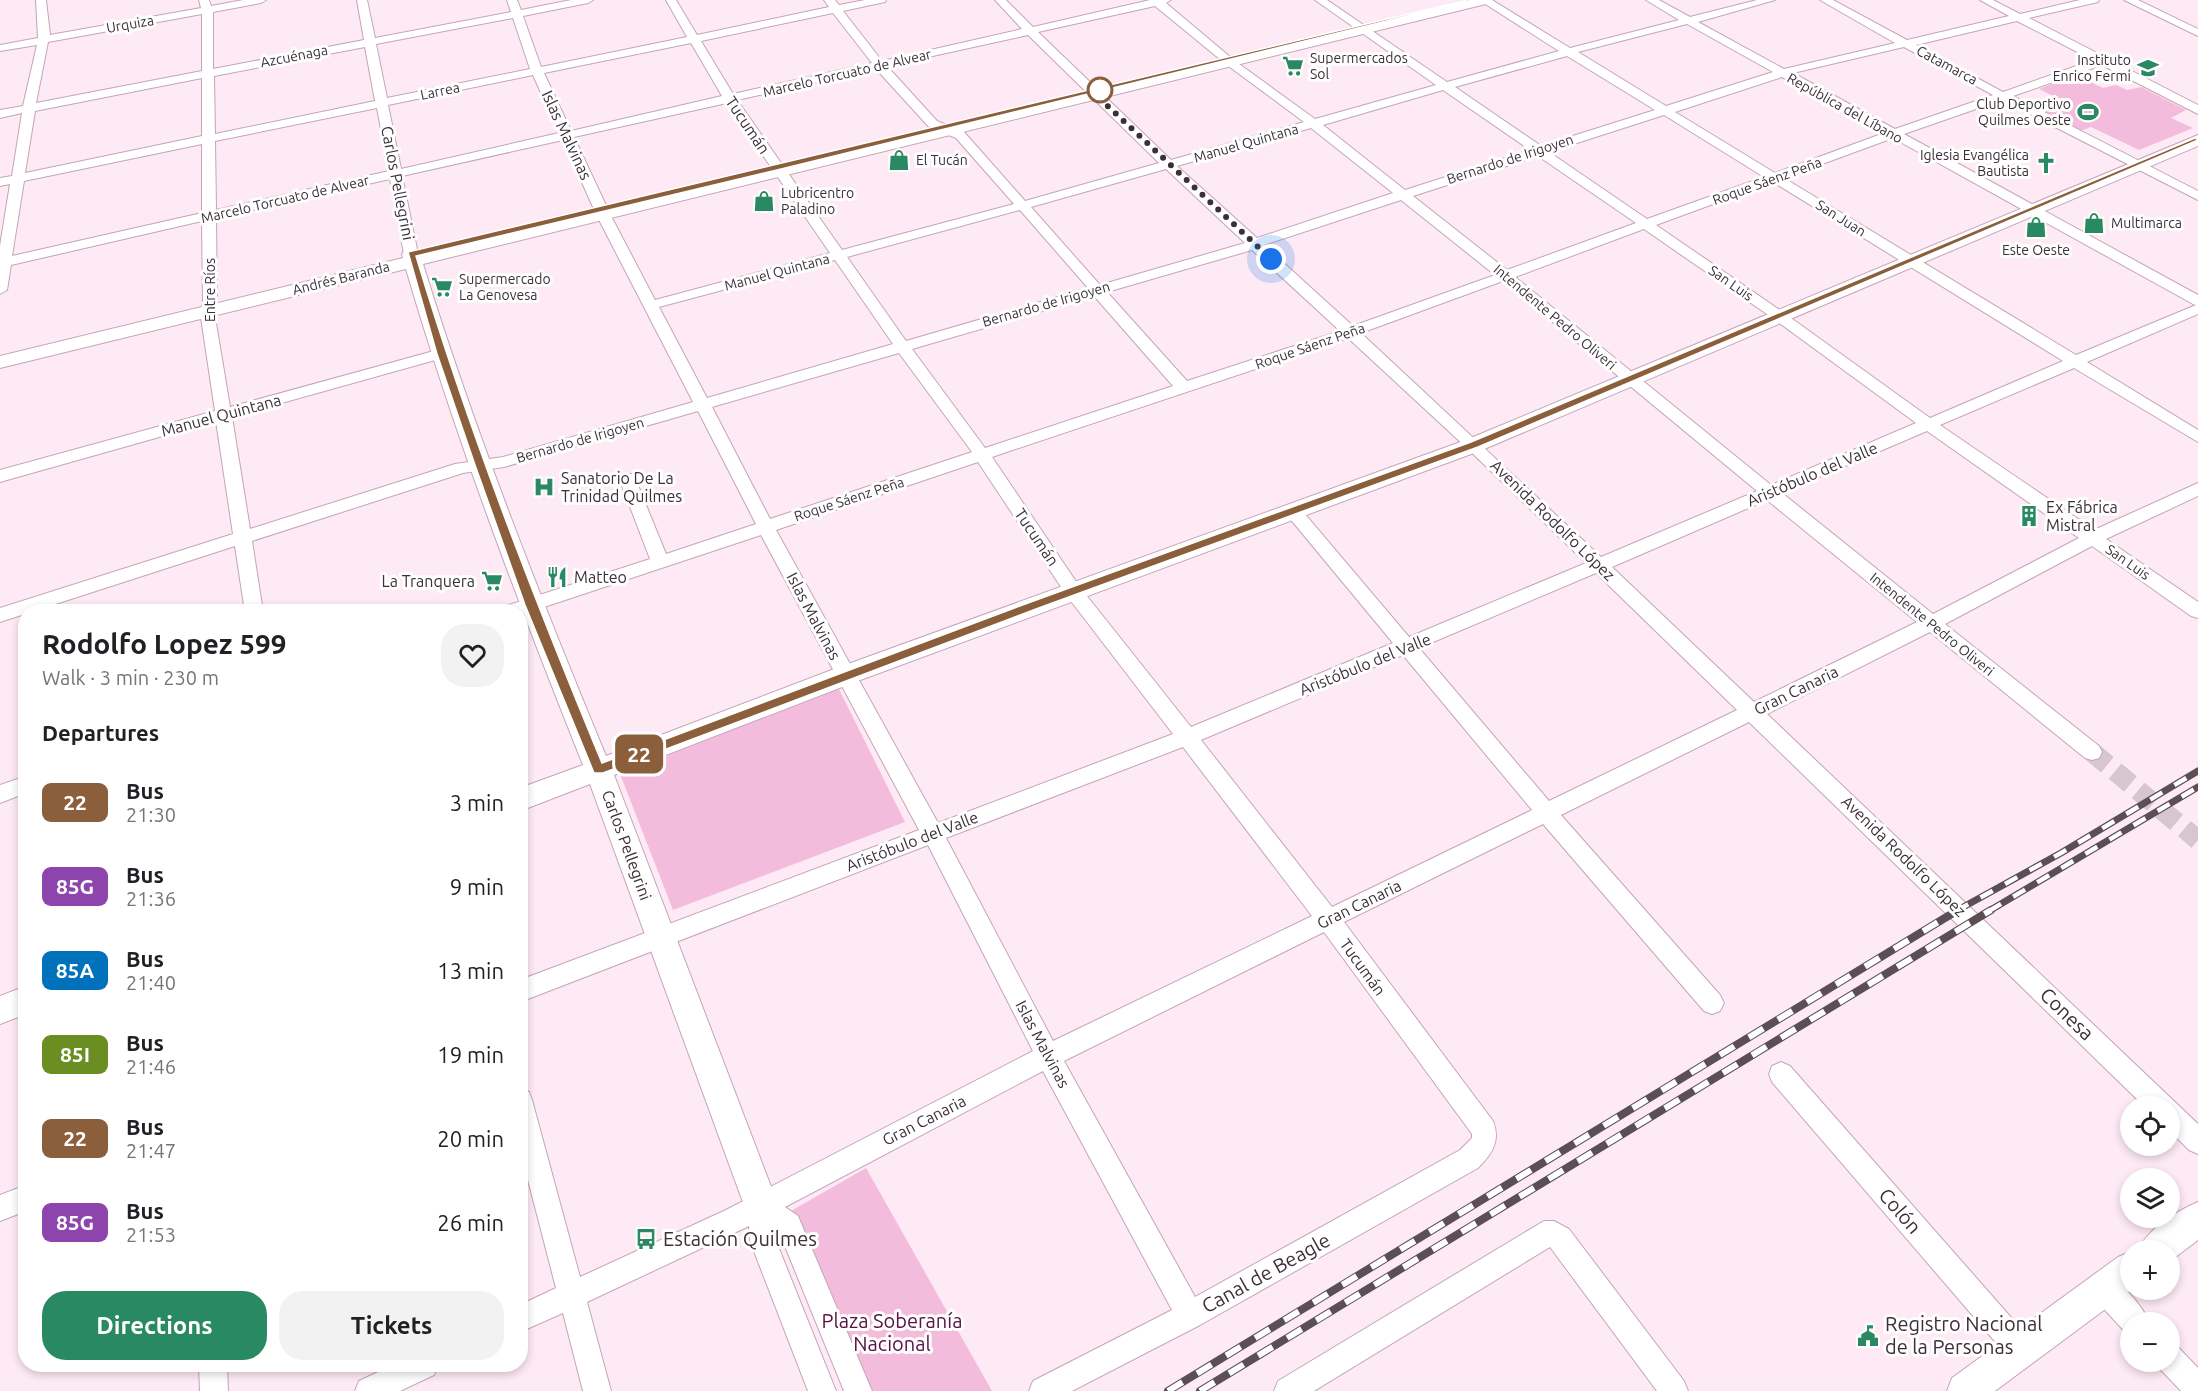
<!DOCTYPE html>
<meta charset="utf-8">
<style>
body{margin:0;font-family:Ubuntu,sans-serif;background:#f2f2f2;color:#202124;height:100vh;display:flex;flex-direction:column;font-size:22px;white-space:nowrap}
*{box-sizing:border-box;margin:0}
p{font-size:20px;color:#757577}
.icon{flex:none;width:33px;height:33px;fill:none;stroke:currentColor;stroke-width:2;stroke-linecap:round;stroke-linejoin:round}
.map{position:relative;flex:1;overflow:hidden}
.details{position:absolute;left:18px;top:604px;width:510px;height:768px;display:flex;flex-direction:column;background:#fff;border-radius:24px;box-shadow:0 3px 9px #0003}
.details>*{flex:none}
.badge{padding:0 12px;border-radius:9px;font-size:21px;line-height:39px}
.fabs{position:absolute;left:2120px;top:1096px;display:grid;gap:12px}
.fabs a{display:grid;place-items:center;width:60px;height:60px;border-radius:50%;background:#fff;box-shadow:0 3px 9px #0003;font-size:30px}
.you{position:absolute;width:30px;height:30px;margin:-15px;border:4px solid #fff;border-radius:50%;background:#1a73e8;box-shadow:0 0 0 9px #1a73e833}
.map>.badge{position:absolute;translate:-50% -50%;box-shadow:0 0 0 3px #fff}
h2{padding:0 24px;font-size:22px;line-height:54px}
.round{display:grid;place-items:center;flex:none;width:63px;height:63px;border-radius:24px;background:#f2f2f2}
.summary{display:flex;align-items:center;justify-content:space-between;height:102px;padding:0 24px}
h1{font-size:28px;font-weight:600;line-height:45px}
.button{display:flex;gap:12px;margin-top:auto;padding:12px 24px}
.button a{flex:1;height:69px;border-radius:24px;background:#298962;color:#fff;font-size:24px;font-weight:600;line-height:69px;text-align:center}
.button a+a{background:#f2f2f2;color:#202124}
ul{padding:0;list-style:none}
li{display:flex;align-items:center;gap:18px;height:84px;padding:0 24px}
li div{flex:1}
li b{display:block;font-size:22px}
li em{font-style:normal}
li .badge{min-width:66px;font-weight:700;text-align:center}
.map>svg:first-child{display:block}
.green{fill:#f3bcdd}
.lines{fill:none;stroke-linecap:round;stroke-linejoin:round}
.minor-tunnel{stroke:#d7c5cf;stroke-width:20;stroke-dasharray:20 10;stroke-linecap:butt}
.minor-casing{stroke:#c4a5b7;stroke-width:2}
.major-casing{stroke:#c4a5b7;stroke-width:2}
.minor{fill:#fff;fill-rule:evenodd}
.major{fill:#fff;fill-rule:evenodd}
.rail-far1-casing{stroke:#5b4e55;stroke-width:7}
.rail-casing{stroke:#5b4e55;stroke-width:8}
.rail-far1{stroke:#fefefe;stroke-width:4.5;stroke-dasharray:14;stroke-linecap:butt}
.rail{stroke:#fefefe;stroke-width:6;stroke-dasharray:17;stroke-linecap:butt}
.line{fill:#8b5e3c;stroke:#fff;stroke-width:1.5}
.walk{stroke:#3c3037;stroke-width:6;stroke-dasharray:0 10.8}
.stop-dot{fill:#fff;stroke:#8b5e3c;stroke-width:3}
.labels{text-anchor:middle;stroke-width:6;stroke-linejoin:round;paint-order:stroke}
.far-street-label{font-size:14px;fill:#3c3037;stroke:#fefefe}
.far-poi-label{font-size:14px;fill:#3c3037;stroke:#fefefe;text-anchor:start}
.street-label{font-size:16px;fill:#3c3037;stroke:#fefefe}
.poi-label{font-size:16px;fill:#3c3037;stroke:#fefefe;text-anchor:start}
.near-street-label{font-size:20px;fill:#3c3037;stroke:#fefefe}
.near-poi-label{font-size:20px;fill:#3c3037;stroke:#fefefe;text-anchor:start}
.near-park-label{font-size:20px;fill:#571243;stroke:#fefefe}
</style>
<div class="map">
<svg width="2198" height="1391" viewBox="0 0 2198 1391">
<rect width="100%" height="100%" fill="#feeaf5"/>
<!-- green -->
<g class="green">
<path d="M2076,75L2103,88L2116,85L2127,90L2141,87L2186,110L2171,118L2193,128L2139,150L2091,127L2080,131L2034,108L2048,103L2053,106L2065,102L2039,89Z"/>
<path d="M839,689L905,822L673,910L620,774Z"/>
<path d="M866,1168L992,1391H854L777,1219Z"/>
</g>
<g class="lines">
<!-- minor-tunnel -->
<path class="minor-tunnel" d="M2092,752L2198,840"/>
<defs>
<g id="minor">
<path d="M36,0H46L50,35L201,8L199,0H209L211,6L243,0H266L261,3L213,12V69L364,40L357,0H367L375,38L511,12L507,0H517L521,10L571,0H593L588,3L523,16L541,67L687,37L666,0H676L697,35L829,7L824,0H835L839,5L865,0H886L885,2L843,11L882,61L1022,29L995,0H1006L1033,27L1150,0H1171L1166,3L1235,61L1315,119L1436,85L1315,0H1327L1447,82L1559,51L1479,0H1492L1570,48L1679,20L1646,0H1659L1690,17L1757,0H1775L1698,22L1784,69L1895,43L1820,0H1833L1907,40L2009,16L1980,0H1993L2020,14L2080,0H2099L2098,2L2029,18L2198,105V114L2102,65L2013,96L2198,191V200L2002,100L1904,134L2198,295V314L2087,362L2198,430V442L2074,368L1940,425L2094,530L2198,483V496L2106,539L2198,602V618L2191,616L2092,546L1945,624L2099,746L2102,752L2099,758L2092,760L2085,758L1930,632L1767,714L2198,1124V1154L2189,1150L2169,1130V1107H2145L1749,722L1561,815L1720,995L1724,1003L1720,1011L1712,1014L1704,1011L1543,824L1344,922L1493,1121C1501,1141 1492,1154 1478,1168L1200,1325L1072,1391H1029L1033,1381L1172,1310L1043,1071L785,1207L798,1216L872,1391H844L780,1234L776,1231V1241L836,1391H808L750,1241L749,1226L587,1302L611,1391H583L563,1313L520,1332V1305L556,1288L520,1149V1088L529,1092L532,1100L580,1277L726,1210L1033,1051L928,845L520,1002V980L919,830L761,535L520,615V612H501L503,607L650,559L619,478L621,474H633L635,478L666,554L756,524L698,411L504,467L463,473L252,541L263,612H245L235,546L0,622V608L233,534L216,421L0,482V470L215,411L200,311L203,303L202,221L11,265L7,290L0,294V246L10,184L0,186V178L12,176L22,113L0,118V110L23,106L37,45L0,51V45L38,38ZM1155,6L1227,65L1304,122L1171,160L1038,32ZM833,13L872,63L733,94L701,41ZM202,14V71L36,103L48,42ZM513,18L530,69L387,98L376,44ZM2017,21L2093,60L2003,92L1916,45ZM1687,24L1773,72L1666,106L1578,52ZM1028,35L1159,163L1025,201L964,132L937,121L887,66ZM691,43L722,96L571,131L544,73ZM365,47L375,101L215,134L214,76ZM1904,47L1993,95L1895,129L1793,73ZM1567,56L1655,110L1541,146L1455,87ZM876,69L929,127L956,138L1014,204L842,250L737,100ZM533,75L559,133L401,169L388,105ZM1782,77L1884,133L1775,173L1675,112ZM202,78V136L25,173L35,111ZM1443,90L1530,150L1405,190L1323,125ZM727,103L830,253L655,300L611,216L574,137ZM377,108L389,171L216,210L215,141ZM1664,115L1764,177L1647,219L1549,152ZM1311,128L1393,193L1257,238L1177,166ZM1893,138L2193,304L2196,305L2076,355L1784,178ZM563,140L597,216L693,402L503,457L455,464L250,529L232,417L446,357L449,354L441,349L230,407L214,311L217,303L216,218L390,179L404,254L411,258L418,254L402,176ZM202,144V213L12,256L24,181ZM1538,156L1636,223L1507,270L1413,196ZM1166,169L1245,243L1100,285L1031,207ZM1773,182L2063,361L1930,418L1784,313L1656,225ZM1401,200L1495,275L1353,326L1264,245ZM1020,210L1088,288L906,341L847,257ZM1644,229L1774,319L1916,423L1771,485L1515,277ZM1252,250L1340,331L1187,381L1107,292ZM835,260L893,344L707,398L659,307ZM1503,281L1757,491L1601,557L1361,333ZM1094,296L1173,386L985,448L912,349ZM1348,338L1468,449L1586,563L1409,637L1299,507H1287L1284,511L1287,515L1393,643L1191,727L1079,586L992,457ZM899,353L972,452L770,519L712,407ZM1927,431L2079,538L1933,614L1782,493ZM978,462L1067,596L1173,734L938,823L776,530ZM1767,500L1917,622L1754,702L1612,567ZM1596,573L1737,710L1549,801L1419,648ZM1403,655L1532,810L1332,907L1201,740ZM1183,747L1312,916L1053,1041L946,838ZM1324,932L1472,1134V1138L1460,1150L1195,1297L1064,1061Z"/>
<path d="M2124,0H2138L2198,29V36Z"/>
<path d="M26,776V793L0,803V785Z"/>
<path d="M1781,1062L1790,1066L2030,1339L2034,1349L2030,1359L2020,1363L2010,1359L1772,1082L1769,1074L1772,1066Z"/>
<path d="M26,1185V1211L0,1221V1195Z"/>
<path d="M1544,1221H1554L1569,1229L1684,1381L1688,1391H1657L1550,1247L1314,1391H1274L1278,1381Z"/>
<path d="M2104,1275C2122,1282 2142,1305 2150,1323H2130V1334L2126,1333L2094,1298L2091,1288L2094,1278Z"/>
<path d="M2169,1344L2179,1348L2198,1368V1391H2181L2159,1368L2157,1362H2169Z"/>
<path d="M199,1365H227L228,1391H200Z"/>
<path d="M393,1365H438L434,1375L400,1391H355L359,1381Z"/>
</g>
<g id="major">
<path d="M1469,0H1493L1486,4L423,264C475,432 539,594 606,756L837,668L1466,440L2198,135V146L1482,450L855,682L614,775L778,1205L773,1217L761,1222L749,1217L744,1205L590,784L520,811V788L583,765C518,602 455,437 406,269L0,368V356L403,258L402,254L405,250H417L420,254Z"/>
<path d="M26,986V1014L0,1024V996Z"/>
<path d="M2198,1202V1240L2169,1262V1251H2138C2147,1229 2177,1211 2198,1202Z"/>
<path d="M2130,1252L2131,1290L1995,1391H1947L1952,1378L2118,1257Z"/>
</g>
</defs>
<!-- minor casing -->
<use href="#minor" class="minor-casing"/>
<!-- major casing -->
<use href="#major" class="major-casing"/>
<!-- minor -->
<use href="#minor" class="minor"/>
<!-- major -->
<use href="#major" class="major"/>
<defs>
<g id="rail-far1">
<path d="M1956,911L2061,853L2198,771"/>
<path d="M1989,911L2198,787"/>
</g>
<g id="rail">
<path d="M1168,1391L1958,910"/>
<path d="M1200,1391L1991,910"/>
</g>
</defs>
<!-- rail-far1 casing -->
<use href="#rail-far1" class="rail-far1-casing"/>
<!-- rail casing -->
<use href="#rail" class="rail-casing"/>
<!-- rail-far1 -->
<use href="#rail-far1" class="rail-far1"/>
<!-- rail -->
<use href="#rail" class="rail"/>
</g>
<!-- line -->
<path class="line" d="M1464,2L777,170L416,256C468,429 533,596 602,763L1028,603L1471,442L2195,138L2198,140L1478,447L1036,609L603,773H594L525,605L475,465L437,354L408,252L1467,0Z"/>
<g class="lines">
<!-- walk -->
<path class="walk" d="M1100,90L1097,96L1271,259"/>
</g>
<!-- icons -->
<defs>
<symbol id="supermarket-bare" viewBox="-9 -9 18 18"><path d="M-6-5.5h2.5l.6 2H6L4.5 2H-2.5L-4.4-4H-6ZM-1.5 3.2a1.3 1.3 0 1 0 .1 0ZM3 3.2a1.3 1.3 0 1 0 .1 0Z" fill="#298962" stroke="#fefefe" stroke-width="2.5" paint-order="stroke"/></symbol>
<symbol id="school-bare" viewBox="-9 -9 18 18"><path d="M0-5L7-2L0 1L-7-2ZM-4 1L0 2.5L4 1V4Q0 6-4 4Z" fill="#298962" stroke="#fefefe" stroke-width="2.5" paint-order="stroke"/></symbol>
<symbol id="stadium-bare" viewBox="-9 -9 18 18"><path d="M0-5a6.5 5 0 1 0 0 10a6.5 5 0 1 0 0-10ZM-3.5-1.8h7v3.6h-7Z" fill="#298962" stroke="#fefefe" stroke-width="2.5" paint-order="stroke"/></symbol>
<symbol id="shop-bare" viewBox="-9 -9 18 18"><path d="M-5-2.5h2.3a2.7 3.5 0 0 1 5.4 0H5L5.5 6h-11ZM-1.5-2.5h3a1.5 2.3 0 0 0-3 0Z" fill="#298962" stroke="#fefefe" stroke-width="2.5" paint-order="stroke"/></symbol>
<symbol id="church-bare" viewBox="-9 -9 18 18"><path d="M-1.2-6h2.4v3.5h3.3v2.4h-3.3V6h-2.4V-.1h-3.3v-2.4h3.3Z" fill="#298962" stroke="#fefefe" stroke-width="2.5" paint-order="stroke"/></symbol>
<symbol id="hospital-bare" viewBox="-9 -9 18 18"><path d="M-5-5h3v3.5h4V-5h3V5h-3V1.5h-4V5h-3Z" fill="#298962" stroke="#fefefe" stroke-width="2.5" paint-order="stroke"/></symbol>
<symbol id="building-bare" viewBox="-9 -9 18 18"><path d="M-4-6H4V6H1V3H-1V6H-4ZM-2.5-4.3h1.7v1.8h-1.7ZM.8-4.3h1.7v1.8H.8ZM-2.5-1h1.7V.8h-1.7ZM.8-1h1.7V.8H.8Z" fill="#298962" stroke="#fefefe" stroke-width="2.5" paint-order="stroke"/></symbol>
<symbol id="restaurant-bare" viewBox="-9 -9 18 18"><path d="M-5-6h1v4h1v-4h1v4h1v-4h1v5L-1.5 .5V6h-2V.5L-5-1ZM5-6V6H3V1.5H1.5Q1.5-4 5-6Z" fill="#298962" stroke="#fefefe" stroke-width="2.5" paint-order="stroke"/></symbol>
<symbol id="bus-bare" viewBox="-9 -9 18 18"><path d="M-5-6H5V4H4V6H2V4H-2V6H-4V4H-5ZM-3.5-4V0h7V-4ZM-3.5 1.2v1.5H-2V1.2ZM2 1.2v1.5H3.5V1.2Z" fill="#298962" stroke="#fefefe" stroke-width="2.5" paint-order="stroke"/></symbol>
<symbol id="civic-bare" viewBox="-9 -9 18 18"><path d="M-.6-6.5H3V-4.5H.6V-3L4-1V1h2V6H-6V1h2V-1L-.6-3ZM-1.2 2.5V6h2.4V2.5Z" fill="#298962" stroke="#fefefe" stroke-width="2.5" paint-order="stroke"/></symbol>
</defs>
<g fill-rule="evenodd">
<use href="#supermarket-bare" x="1278" y="51" width="30" height="30"/>
<use href="#school-bare" x="2133" y="53" width="30" height="30"/>
<use href="#stadium-bare" x="2073" y="97" width="30" height="30"/>
<use href="#shop-bare" x="884" y="145" width="30" height="30"/>
<use href="#church-bare" x="2031" y="148" width="30" height="30"/>
<use href="#shop-bare" x="749" y="186" width="30" height="30"/>
<use href="#shop-bare" x="2079" y="208" width="30" height="30"/>
<use href="#shop-bare" x="2021" y="212" width="30" height="30"/>
<use href="#supermarket-bare" x="427" y="272" width="30" height="30"/>
<use href="#hospital-bare" x="529" y="472" width="30" height="30"/>
<use href="#building-bare" x="2014" y="501" width="30" height="30"/>
<use href="#restaurant-bare" x="542" y="562" width="30" height="30"/>
<use href="#supermarket-bare" x="477" y="566" width="30" height="30"/>
<use href="#bus-bare" x="631" y="1224" width="30" height="30"/>
<use href="#civic-bare" x="1853" y="1321" width="30" height="30"/>
</g>
<!-- markers -->
<circle class="stop-dot" cx="1100" cy="90" r="12"/>
<g class="labels">
<!-- far-street labels -->
<g class="far-street-label">
<text transform="translate(130 24) rotate(-10)" y="5">Urquiza</text>
<text transform="translate(294 56) rotate(-11)" y="5">Azcuénaga</text>
<text transform="translate(1947 65) rotate(28)" y="5">Catamarca</text>
<text transform="translate(847 73) rotate(-13)" y="5">Marcelo Torcuato de Alvear</text>
<text transform="translate(440 91) rotate(-12)" y="5">Larrea</text>
<text transform="translate(1845 108) rotate(29)" y="5">República del Líbano</text>
<text transform="translate(1246 143) rotate(-16)" y="5">Manuel Quintana</text>
<text transform="translate(1510 159) rotate(-18)" y="5">Bernardo de Irigoyen</text>
<text transform="translate(1767 181) rotate(-20)" y="5">Roque Sáenz Peña</text>
<text transform="translate(285 199) rotate(-13)" y="5">Marcelo Torcuato de Alvear</text>
<text transform="translate(1841 218) rotate(32)" y="5">San Juan</text>
<text transform="translate(777 272) rotate(-15)" y="5">Manuel Quintana</text>
<text transform="translate(341 278) rotate(-14)" y="5">Andrés Baranda</text>
<text transform="translate(1731 283) rotate(35)" y="5">San Luis</text>
<text transform="translate(210 290) rotate(-90)" y="5">Entre Ríos</text>
<text transform="translate(1046 304) rotate(-16)" y="5">Bernardo de Irigoyen</text>
<text transform="translate(1555 317) rotate(40)" y="5">Intendente Pedro Oliveri</text>
<text transform="translate(1310 346) rotate(-19)" y="5">Roque Sáenz Peña</text>
<text transform="translate(580 440) rotate(-16)" y="5">Bernardo de Irigoyen</text>
<text transform="translate(849 499) rotate(-18)" y="5">Roque Sáenz Peña</text>
<text transform="translate(2128 562) rotate(35)" y="5">San Luis</text>
<text transform="translate(1932 624) rotate(39)" y="5">Intendente Pedro Oliveri</text>
</g>
<!-- far-poi labels -->
<g class="far-poi-label">
<text x="1310" y="63">Supermercados<tspan x="1310" dy="16">Sol</tspan></text>
<text x="2131" y="65" text-anchor="end">Instituto<tspan x="2131" dy="16">Enrico Fermi</tspan></text>
<text x="2071" y="109" text-anchor="end">Club Deportivo<tspan x="2071" dy="16">Quilmes Oeste</tspan></text>
<text x="2029" y="160" text-anchor="end">Iglesia Evangélica<tspan x="2029" dy="16">Bautista</tspan></text>
<text x="916" y="165">El Tucán</text>
<text x="781" y="198">Lubricentro<tspan x="781" dy="16">Paladino</tspan></text>
<text x="2111" y="228">Multimarca</text>
<text x="2036" y="255" text-anchor="middle">Este Oeste</text>
<text x="459" y="284">Supermercado<tspan x="459" dy="16">La Genovesa</tspan></text>
</g>
<!-- street labels -->
<g class="street-label">
<text transform="translate(748 125) rotate(56)" y="6">Tucumán</text>
<text transform="translate(567 135) rotate(65)" y="6">Islas Malvinas</text>
<text transform="translate(398 183) rotate(79)" y="6">Carlos Pellegrini</text>
<text transform="translate(221 415) rotate(-15)" y="6">Manuel Quintana</text>
<text transform="translate(1812 474) rotate(-23)" y="6">Aristóbulo del Valle</text>
<text transform="translate(1553 520) rotate(44)" y="6">Avenida Rodolfo López</text>
<text transform="translate(1037 537) rotate(56)" y="6">Tucumán</text>
<text transform="translate(814 616) rotate(62)" y="6">Islas Malvinas</text>
<text transform="translate(1365 664) rotate(-22)" y="6">Aristóbulo del Valle</text>
<text transform="translate(1796 690) rotate(-26)" y="6">Gran Canaria</text>
<text transform="translate(912 841) rotate(-21)" y="6">Aristóbulo del Valle</text>
<text transform="translate(627 845) rotate(70)" y="6">Carlos Pellegrini</text>
<text transform="translate(1904 856) rotate(44)" y="6">Avenida Rodolfo López</text>
<text transform="translate(1359 904) rotate(-26)" y="6">Gran Canaria</text>
<text transform="translate(1363 967) rotate(54)" y="6">Tucumán</text>
<text transform="translate(1043 1044) rotate(62)" y="6">Islas Malvinas</text>
<text transform="translate(924 1120) rotate(-27)" y="6">Gran Canaria</text>
</g>
<!-- poi labels -->
<g class="poi-label">
<text x="561" y="484">Sanatorio De La<tspan x="561" dy="18">Trinidad Quilmes</tspan></text>
<text x="2046" y="513">Ex Fábrica<tspan x="2046" dy="18">Mistral</tspan></text>
<text x="574" y="583">Matteo</text>
<text x="475" y="587" text-anchor="end">La Tranquera</text>
</g>
<!-- near-street labels -->
<g class="near-street-label">
<text transform="translate(2067 1014) rotate(44)" y="7">Conesa</text>
<text transform="translate(1900 1211) rotate(49)" y="7">Colón</text>
<text transform="translate(1266 1273) rotate(-29)" y="7">Canal de Beagle</text>
</g>
<!-- near-poi labels -->
<g class="near-poi-label">
<text x="663" y="1246">Estación Quilmes</text>
<text x="1885" y="1331">Registro Nacional<tspan x="1885" dy="23">de la Personas</tspan></text>
</g>
<!-- near-park labels -->
<g class="near-park-label">
<text x="892" y="1328">Plaza Soberanía<tspan x="892" dy="23">Nacional</tspan></text>
</g>
</g>
</svg>
<div class="fabs">
<a><svg class="icon" aria-label="locate" viewBox="0 0 24 24"><circle cx="12" cy="12" r="6"/><path d="M12 2v4M12 18v4M2 12h4M18 12h4"/></svg></a>
<a><svg class="icon" aria-label="layers" viewBox="0 0 24 24"><path d="M12 4l9 5-9 5-9-5zM3 14l9 5 9-5"/></svg></a>
<a>+</a>
<a>−</a>
</div>
<div class="you" style="left:1271px;top:259px"></div>
<b class="badge" style="left:639px;top:754px;background:#8b5e3c;color:#fff">22</b>
<section class="details">
<div class="summary"><div><h1>Rodolfo Lopez 599</h1><p>Walk · 3 min · 230 m</p></div><a class="round"><svg class="icon" aria-label="heart" viewBox="0 0 24 24"><path d="M12 20l-8-8c-3-5 5-10 8-4 3-6 11-1 8 4z"/></svg></a></div>
<h2>Departures</h2>
<ul>
<li><span class="badge" style="background:#8b5e3c;color:#fff">22</span><div><b>Bus</b><p>21:30</p></div><em>3 min</em></li>
<li><span class="badge" style="background:#8e44ad;color:#fff">85G</span><div><b>Bus</b><p>21:36</p></div><em>9 min</em></li>
<li><span class="badge" style="background:#0072bc;color:#fff">85A</span><div><b>Bus</b><p>21:40</p></div><em>13 min</em></li>
<li><span class="badge" style="background:#6b8e23;color:#fff">85I</span><div><b>Bus</b><p>21:46</p></div><em>19 min</em></li>
<li><span class="badge" style="background:#8b5e3c;color:#fff">22</span><div><b>Bus</b><p>21:47</p></div><em>20 min</em></li>
<li><span class="badge" style="background:#8e44ad;color:#fff">85G</span><div><b>Bus</b><p>21:53</p></div><em>26 min</em></li>
</ul>
<div class="button"><a>Directions</a><a>Tickets</a></div>
</section>
</div>
